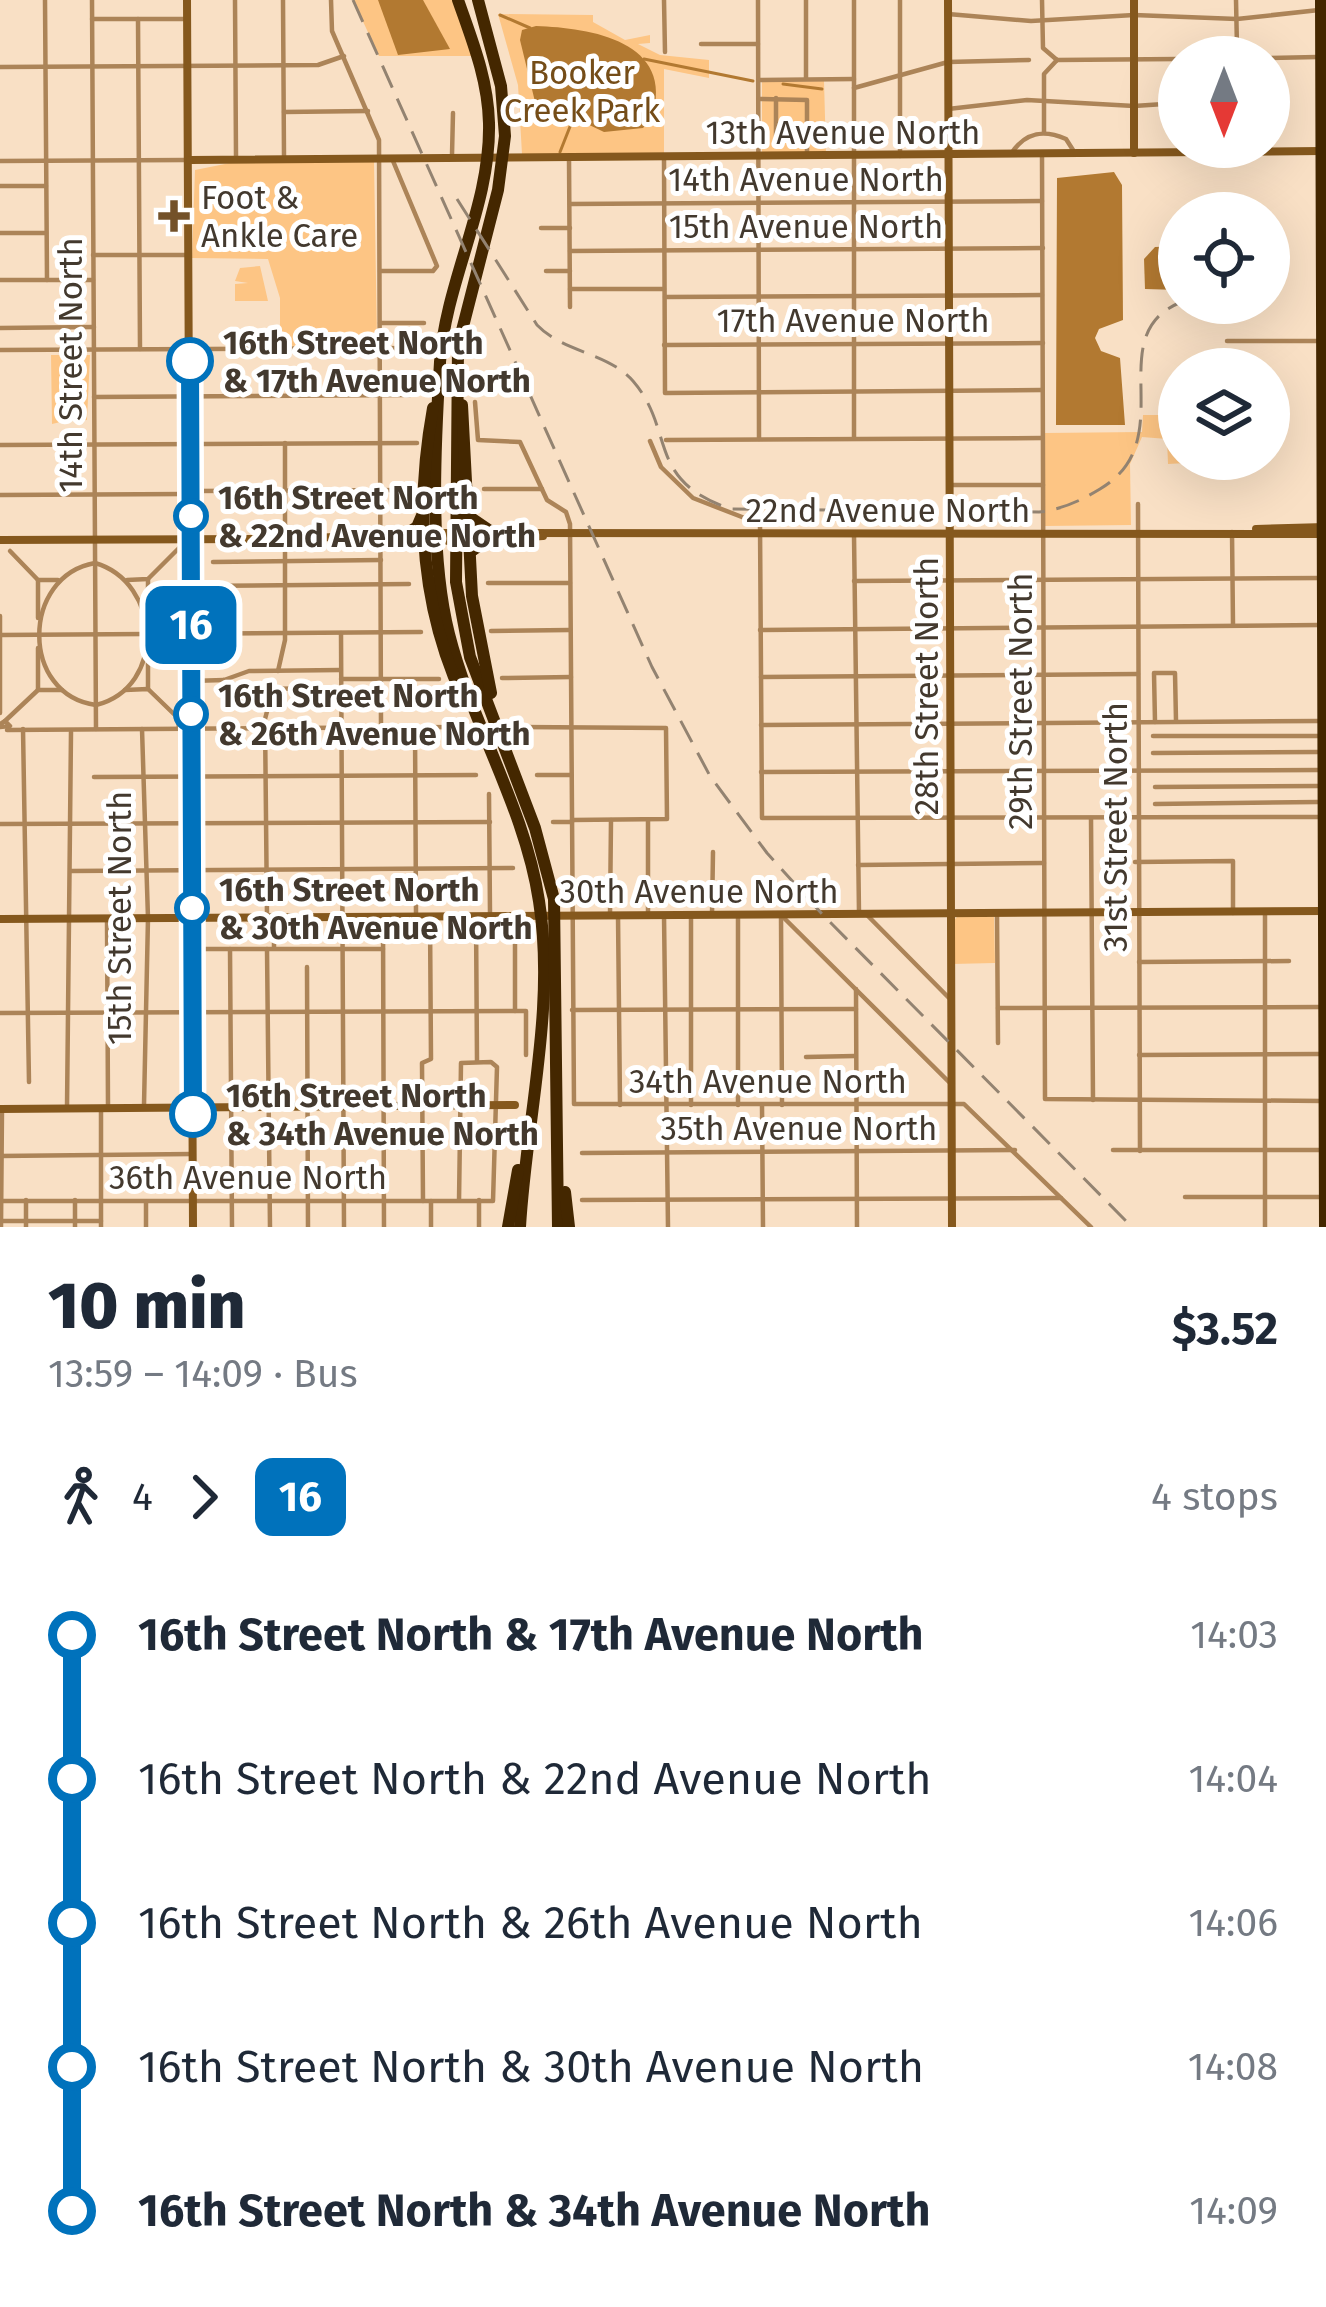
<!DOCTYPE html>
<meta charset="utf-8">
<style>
body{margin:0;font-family:"Fira Sans",sans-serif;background:#f2f2f3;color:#1f2937;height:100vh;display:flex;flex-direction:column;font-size:45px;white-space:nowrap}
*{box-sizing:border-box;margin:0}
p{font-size:39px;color:#747a83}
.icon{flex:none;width:66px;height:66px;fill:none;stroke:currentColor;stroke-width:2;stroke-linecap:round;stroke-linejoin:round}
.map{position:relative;height:1227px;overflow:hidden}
.panel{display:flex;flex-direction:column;background:#fff;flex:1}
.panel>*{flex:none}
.badge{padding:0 24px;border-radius:18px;font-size:42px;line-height:78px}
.needle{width:78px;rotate:180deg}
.buttons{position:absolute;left:1158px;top:36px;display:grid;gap:24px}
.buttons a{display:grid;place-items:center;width:132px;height:132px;border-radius:50%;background:#fff;box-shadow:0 12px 48px #0002;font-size:60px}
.map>.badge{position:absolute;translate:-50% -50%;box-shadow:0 0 0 6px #fff}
.legs{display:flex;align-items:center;gap:18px;height:132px;padding:0 48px;font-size:39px}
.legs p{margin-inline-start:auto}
.headline{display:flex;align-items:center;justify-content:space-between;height:204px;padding:0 48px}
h1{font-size:66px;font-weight:800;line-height:90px}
ul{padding:0 48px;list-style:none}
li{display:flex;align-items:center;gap:42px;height:144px;font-size:45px}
li i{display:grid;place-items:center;width:18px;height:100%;margin:0 15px;background:currentColor}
li i::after{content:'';width:30px;height:30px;margin:-15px;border:9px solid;border-radius:50%;background:#fff}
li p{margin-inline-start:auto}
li:first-child i{background:linear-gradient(#0000 50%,currentColor 0)}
li:last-child i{background:linear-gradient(currentColor 50%,#0000 0)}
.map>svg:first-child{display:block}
.green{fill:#fdc584}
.water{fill:#b27931}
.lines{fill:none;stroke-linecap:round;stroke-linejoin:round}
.stream{stroke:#b27931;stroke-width:3}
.street{stroke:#ac8458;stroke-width:4.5}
.secondary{stroke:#85581d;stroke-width:8}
.highway{stroke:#442700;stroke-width:12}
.rail{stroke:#938371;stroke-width:3;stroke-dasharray:24 12;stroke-linecap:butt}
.line-1-casing{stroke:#fff;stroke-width:27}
.line-1{stroke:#0072bc;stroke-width:18}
.poi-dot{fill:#735129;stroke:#fff;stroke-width:4.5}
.stop-1-dot{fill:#fff;stroke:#0072bc;stroke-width:6}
.labels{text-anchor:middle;stroke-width:10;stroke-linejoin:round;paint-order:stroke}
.park-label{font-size:33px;fill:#754d18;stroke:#fff}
.street-label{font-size:33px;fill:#43392e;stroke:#fff}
.poi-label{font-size:33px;fill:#43392e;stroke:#fff;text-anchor:start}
.stop-label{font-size:33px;font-weight:bold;fill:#43392e;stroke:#fff;text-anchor:start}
</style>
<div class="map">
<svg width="1326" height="1227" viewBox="0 0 1326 1227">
<rect width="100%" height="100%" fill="#f9e0c5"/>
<!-- green -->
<g class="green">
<path d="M353,0H453L472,56H379Z"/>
<path d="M498,14L593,15V22L625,40L650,35V43L638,44L660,55L709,60V78L664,69V154H522L518,85Z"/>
<path d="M824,81L826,153L762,152V82Z"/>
<path d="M374,162L377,340L371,345L280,346V298L268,259L192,258L195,170L230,163Z"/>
<path d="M260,266L268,301H235V284L248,283L235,281L240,268Z"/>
<path d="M51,355H90L87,420L71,421L69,403V420L52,424Z"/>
<path d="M1143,415H1179V459L1225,461L1168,464L1167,439L1142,437L1130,464L1131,525L1045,526V433L1142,432Z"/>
<path d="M958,916L994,917L995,963L952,964L953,921Z"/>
</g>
<!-- water -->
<g class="water">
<path d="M378,0H423L450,49L398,55Z"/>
<path d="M536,26C591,28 676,41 652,118L643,128L604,132L581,121L538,114L520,40L522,30Z"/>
<path d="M1114,172L1122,185L1123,320L1099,329L1095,338L1101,351L1120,358L1125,425H1056L1057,178Z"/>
<path d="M1179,246V290L1145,289L1144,259L1155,247Z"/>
</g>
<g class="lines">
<!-- stream -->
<g class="stream">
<path d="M500,15L530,28"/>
<path d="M644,59L753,81"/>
<path d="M783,84L822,89"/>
<path d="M560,152L573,119"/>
</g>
<!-- street -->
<g class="street">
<path d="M45,0L47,280"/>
<path d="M92,0L96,729"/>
<path d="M235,0L236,156"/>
<path d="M283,0L284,156"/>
<path d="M331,0L332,31L379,140L381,728"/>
<path d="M664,0L665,52"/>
<path d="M758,0L759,439"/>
<path d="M806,0V78"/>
<path d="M854,0V438"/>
<path d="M900,0V156"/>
<path d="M1042,0L1043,48L1057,60"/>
<path d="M948,14L1031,21L1134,15L1237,19L1319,10"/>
<path d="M92,19H187"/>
<path d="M138,19L140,349"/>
<path d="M701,44H758"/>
<path d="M1226,57L1237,48L1236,0"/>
<path d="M1269,58L1317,57"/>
<path d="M1057,60L1179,59"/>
<path d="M0,67L318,65L344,56"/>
<path d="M759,80L854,79"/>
<path d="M854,88L948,62L1029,60"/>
<path d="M776,98V137L823,139"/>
<path d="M759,99L807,100V156"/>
<path d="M948,109L1027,100L1134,106L1179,103"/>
<path d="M284,112L368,111"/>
<path d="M1044,132V74L1057,60"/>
<path d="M1011,154C1025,132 1043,129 1066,139L1073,150"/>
<path d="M1042,154L1045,1099L1323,1101"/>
<path d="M452,155L453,113"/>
<path d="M569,158L570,307"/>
<path d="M664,158L665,393L1042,390"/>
<path d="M0,161L186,160"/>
<path d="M0,186H46"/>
<path d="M570,204L1042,201"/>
<path d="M541,228H570"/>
<path d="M0,233H46"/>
<path d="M570,251L1043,248"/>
<path d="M93,255H189"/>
<path d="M380,271H433L437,266L393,161"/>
<path d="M546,271H570"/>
<path d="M0,280H93"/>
<path d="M570,289H664"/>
<path d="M665,297L1042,295"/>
<path d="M380,323H424"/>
<path d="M0,328L94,327"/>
<path d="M1227,341H1317"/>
<path d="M664,345L1043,343"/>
<path d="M0,350L425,348"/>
<path d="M94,397L410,395"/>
<path d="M475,402L478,440L520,442L547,500L566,512L570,524L574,1104H964L1091,1227"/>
<path d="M666,440L1042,438"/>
<path d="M650,441L661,467L693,498L760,524L762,818L1323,817"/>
<path d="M0,445L417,443"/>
<path d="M949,485H1043"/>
<path d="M484,489H542"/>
<path d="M191,491L412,490"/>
<path d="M0,495L186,494"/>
<path d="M1138,504L1140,1151"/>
<path d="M1232,532L1233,625"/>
<path d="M854,535L859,913"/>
<path d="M10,551L38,580H58"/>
<path d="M213,562L381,560"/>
<path d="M95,563C161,582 167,687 96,705C20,695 21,576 95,563Z"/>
<path d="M148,579V616"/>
<path d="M38,580V618"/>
<path d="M127,580L148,579L181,546"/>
<path d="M854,581L1323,578"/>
<path d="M488,583H570"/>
<path d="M191,586L409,584"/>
<path d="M0,616V713"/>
<path d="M760,630L1319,625"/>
<path d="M491,631L569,630"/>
<path d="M341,633L344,1227"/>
<path d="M0,635L421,632"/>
<path d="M38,648V690"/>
<path d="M148,651V689"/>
<path d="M278,671L285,640V443"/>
<path d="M761,677L1138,674"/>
<path d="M502,678L571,677"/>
<path d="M341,679H439"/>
<path d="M224,680L246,689L341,688"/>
<path d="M191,681L224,680L249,671L340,670"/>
<path d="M125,690L148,689L178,718L179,729"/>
<path d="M5,721L38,690H62"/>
<path d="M1155,722L1154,673H1175L1176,721"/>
<path d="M0,724L5,721L10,726L0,727"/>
<path d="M761,725L1319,721"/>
<path d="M415,727L416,914"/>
<path d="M519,727L666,728L667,819L572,820"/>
<path d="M23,729L29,1082"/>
<path d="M142,729L148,918L144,1105"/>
<path d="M7,730L459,727"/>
<path d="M1153,736H1318"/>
<path d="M1153,753L1318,752"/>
<path d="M761,772L1319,770"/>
<path d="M537,775H571"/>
<path d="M94,777L476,775"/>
<path d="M1155,787L1318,786"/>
<path d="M489,794L490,914"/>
<path d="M1155,804L1318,802"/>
<path d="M1091,818L1093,1100"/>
<path d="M553,822H572"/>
<path d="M0,824L490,822"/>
<path d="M1135,862L1233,861V913"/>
<path d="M858,865L1044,863"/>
<path d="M71,871L513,868"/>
<path d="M866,914L951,1000"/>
<path d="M997,914L998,1043"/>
<path d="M610,915L611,820"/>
<path d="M618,915L620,1105"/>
<path d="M648,915V820"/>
<path d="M664,915L668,1227"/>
<path d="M691,915V1105"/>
<path d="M712,915L713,852"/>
<path d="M738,915V1105"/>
<path d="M781,915L951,1084"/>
<path d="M781,915L782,1105"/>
<path d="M267,916L265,719L273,689"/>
<path d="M515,916V1011"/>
<path d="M383,917L384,1227"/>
<path d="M476,917L477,1061"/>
<path d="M107,919L108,1105"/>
<path d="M274,948V918"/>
<path d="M192,949H383"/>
<path d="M230,949L232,1227"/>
<path d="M267,949L270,1227"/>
<path d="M1139,962L1289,961"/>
<path d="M307,967L308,1227"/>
<path d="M856,989L857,1227"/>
<path d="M998,1008L1322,1007"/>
<path d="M572,1010L856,1009"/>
<path d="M0,1013L526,1011V1055"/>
<path d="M1139,1055L1319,1054"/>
<path d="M806,1057L855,1056"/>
<path d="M762,1105L763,1227"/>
<path d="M67,1108L71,732"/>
<path d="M1113,1150H1323"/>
<path d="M582,1153L1015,1150"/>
<path d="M0,1156L192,1154"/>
<path d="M1185,1197H1323"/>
<path d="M26,1200V1227"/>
<path d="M75,1200V1227"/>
<path d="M479,1200V1227"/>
<path d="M582,1200L1061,1198"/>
<path d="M0,1201H493L497,1067L491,1062L461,1063L459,1201"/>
<path d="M423,1201L422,1063L431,1059L430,917"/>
<path d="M1,1221H101"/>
<path d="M1,1227L2,1109"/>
<path d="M101,1227V1108"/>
<path d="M146,1227V1202"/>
<path d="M431,1227V1201"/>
<path d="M1265,1227V912"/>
</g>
<!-- secondary -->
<g class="secondary">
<path d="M187,0L193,1227"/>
<path d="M948,0L952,1227"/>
<path d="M1134,0V153"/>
<path d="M190,160L1322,151"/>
<path d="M1256,529L1325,527"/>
<path d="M437,533L1326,534"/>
<path d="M286,539L410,534"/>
<path d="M337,539L460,541"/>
<path d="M0,540L286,539"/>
<path d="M487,540L543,536"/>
<path d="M0,919L1324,911"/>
<path d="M0,1109L515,1105"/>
</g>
<!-- highway -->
<g class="highway">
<path d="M458,0C472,40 488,79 489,123C491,205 446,280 440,362C435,444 429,555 449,634C472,725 525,808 539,901C556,1009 526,1120 520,1227"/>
<path d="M478,0L501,86L505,136L498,190L458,346L456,582L470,657L535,828L554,899L558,1227"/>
<path d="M1321,0L1325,1227"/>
<path d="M462,405L472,596L491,693"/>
<path d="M433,408C415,507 421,607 463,698"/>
<path d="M471,518L493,533"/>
<path d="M406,534L417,527L423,513"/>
<path d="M470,552L487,540"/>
<path d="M565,1192L569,1227"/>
<path d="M508,1227L518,1170"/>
</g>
<!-- rail -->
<g class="rail">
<path d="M353,0L652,667L710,776L767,853L823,915L1132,1227"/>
<path d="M457,199L537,325C564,353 607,352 633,381C676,431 645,480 731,509L1039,512C1063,509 1080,501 1100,489C1183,440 1100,337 1179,303"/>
<path d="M1269,275L1277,226"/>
</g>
</g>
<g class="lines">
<defs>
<path id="line-1" d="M190,361L193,1114"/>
</defs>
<!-- line-1 casing -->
<use href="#line-1" class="line-1-casing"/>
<!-- line-1 -->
<use href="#line-1" class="line-1"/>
</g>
<!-- markers -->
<path class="poi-dot" d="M168 198h12v12h12v12h-12v12h-12v-12h-12v-12h12z"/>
<g class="stop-1-dot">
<circle cx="190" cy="361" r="21"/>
<circle cx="191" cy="516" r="15"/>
<circle cx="191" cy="714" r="15"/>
<circle cx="192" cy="908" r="15"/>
<circle cx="193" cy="1114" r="21"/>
</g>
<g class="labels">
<!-- park labels -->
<g class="park-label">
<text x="582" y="84">Booker<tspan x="582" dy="38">Creek Park</tspan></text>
</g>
<!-- street labels -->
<g class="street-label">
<text x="843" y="144">13th Avenue North</text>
<text x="806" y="191">14th Avenue North</text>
<text x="806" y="238">15th Avenue North</text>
<text x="853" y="332">17th Avenue North</text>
<text transform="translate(70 365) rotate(-90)" y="12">14th Street North</text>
<text x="888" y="522">22nd Avenue North</text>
<text transform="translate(926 686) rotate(-90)" y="12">28th Street North</text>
<text transform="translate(1020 701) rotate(-90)" y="12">29th Street North</text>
<text transform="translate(1115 827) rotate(-90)" y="12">31st Street North</text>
<text x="699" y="903">30th Avenue North</text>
<text transform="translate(119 918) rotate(-90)" y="12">15th Street North</text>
<text x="768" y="1093">34th Avenue North</text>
<text x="799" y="1140">35th Avenue North</text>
<text x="248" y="1189">36th Avenue North</text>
</g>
<!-- poi labels -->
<g class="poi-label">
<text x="201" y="209">Foot &amp;<tspan x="201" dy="38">Ankle Care</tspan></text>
</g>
<!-- stop labels -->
<g class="stop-label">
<text x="223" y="354">16th Street North<tspan x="223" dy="38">&amp; 17th Avenue North</tspan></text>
<text x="218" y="509">16th Street North<tspan x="218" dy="38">&amp; 22nd Avenue North</tspan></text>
<text x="218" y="707">16th Street North<tspan x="218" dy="38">&amp; 26th Avenue North</tspan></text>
<text x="219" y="901">16th Street North<tspan x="219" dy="38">&amp; 30th Avenue North</tspan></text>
<text x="226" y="1107">16th Street North<tspan x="226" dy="38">&amp; 34th Avenue North</tspan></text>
</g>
</g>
</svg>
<div class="buttons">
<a><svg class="needle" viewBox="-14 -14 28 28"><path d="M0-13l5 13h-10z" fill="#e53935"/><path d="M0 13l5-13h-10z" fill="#747a83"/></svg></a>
<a><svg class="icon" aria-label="locate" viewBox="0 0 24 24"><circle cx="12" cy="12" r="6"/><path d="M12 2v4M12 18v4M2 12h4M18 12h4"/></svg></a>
<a><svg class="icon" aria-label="layers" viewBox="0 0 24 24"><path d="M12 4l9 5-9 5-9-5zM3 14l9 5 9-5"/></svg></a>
</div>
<b class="badge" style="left:191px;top:625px;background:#0072bc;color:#fff">16</b>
</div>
<section class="panel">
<div class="headline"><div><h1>10 min</h1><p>13:59 – 14:09 · Bus</p></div><b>$3.52</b></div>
<div class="legs"><svg class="icon" aria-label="walk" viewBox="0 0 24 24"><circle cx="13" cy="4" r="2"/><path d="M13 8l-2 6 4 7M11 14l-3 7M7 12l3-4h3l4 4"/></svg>4<svg class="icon" aria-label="forward" viewBox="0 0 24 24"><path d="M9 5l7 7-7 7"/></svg><b class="badge" style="background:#0072bc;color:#fff">16</b><p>4 stops</p></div>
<ul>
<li><i style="color:#0072bc"></i><b>16th Street North &amp; 17th Avenue North</b><p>14:03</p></li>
<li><i style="color:#0072bc"></i><span>16th Street North &amp; 22nd Avenue North</span><p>14:04</p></li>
<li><i style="color:#0072bc"></i><span>16th Street North &amp; 26th Avenue North</span><p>14:06</p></li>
<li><i style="color:#0072bc"></i><span>16th Street North &amp; 30th Avenue North</span><p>14:08</p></li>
<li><i style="color:#0072bc"></i><b>16th Street North &amp; 34th Avenue North</b><p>14:09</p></li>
</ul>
</section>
